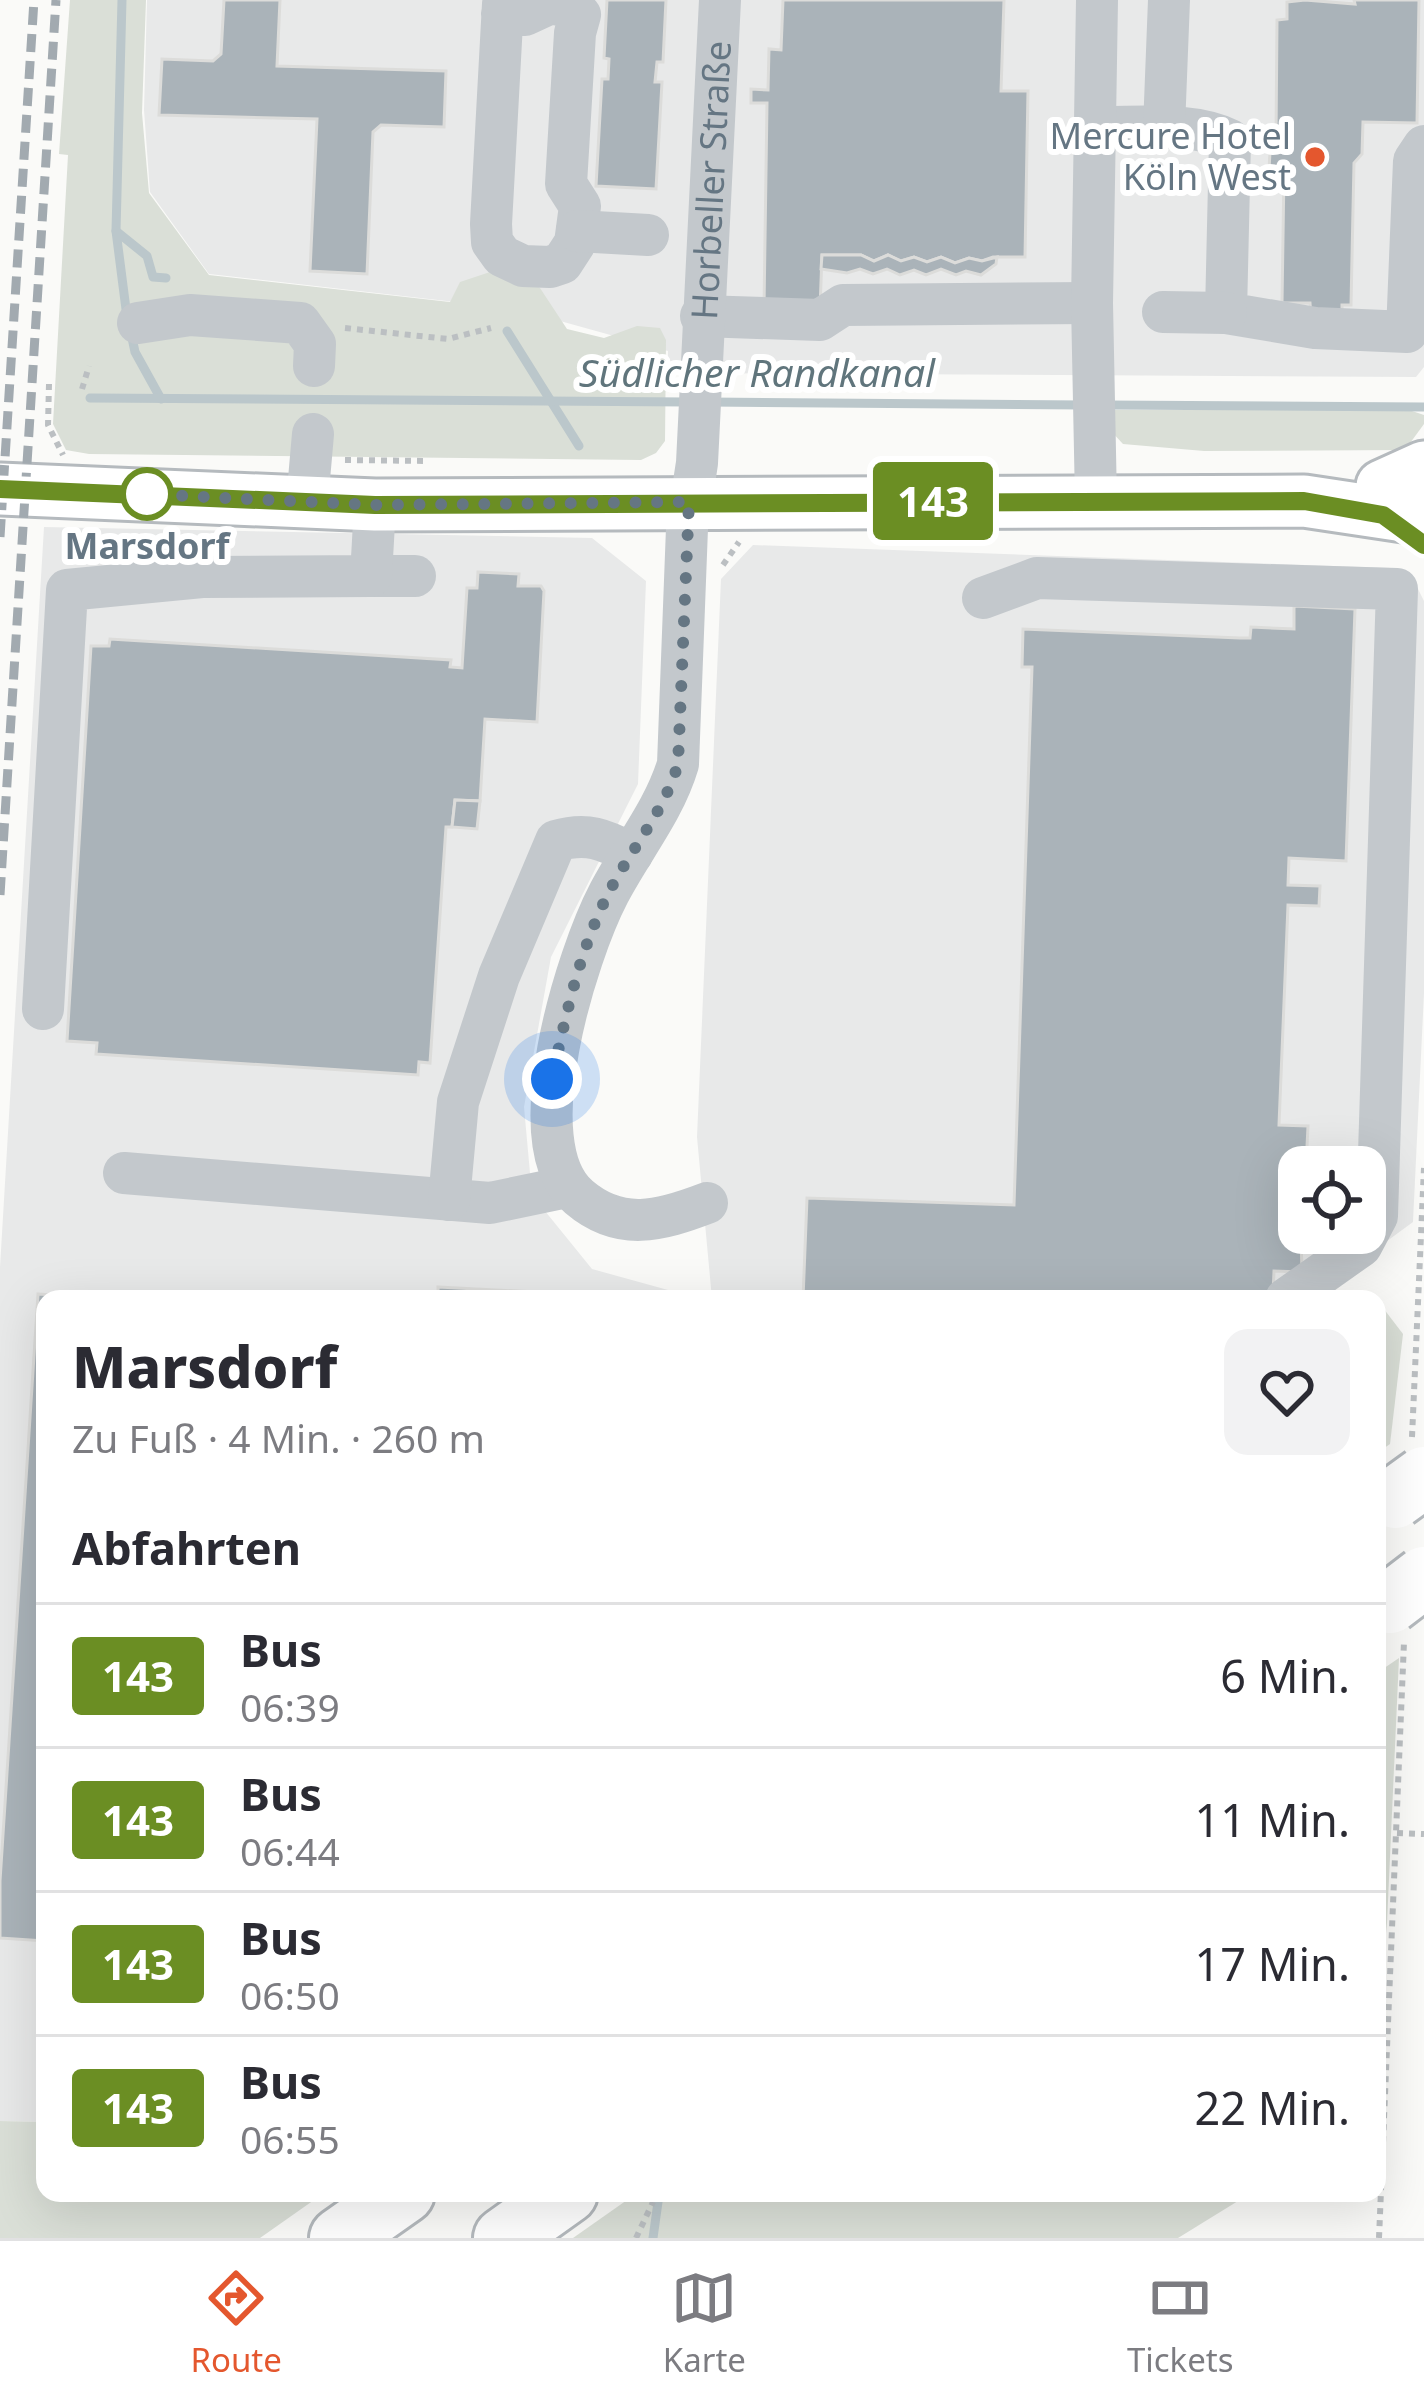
<!DOCTYPE html>
<html lang="de">
<meta charset="utf-8">
<style>
body{margin:0;font-family:"Noto Sans",sans-serif;background:#f2f2f3;color:#2b2b33;height:100vh;display:flex;flex-direction:column;font-size:45px;white-space:nowrap}
*{box-sizing:border-box;margin:0}
p{font-size:39px;color:#7c7c81}
.icon{flex:none;width:66px;height:66px;fill:none;stroke:currentColor;stroke-width:2;stroke-linecap:round;stroke-linejoin:round}
.map{position:relative;flex:1;overflow:hidden}
.panel{position:absolute;left:36px;top:1290px;width:1350px;height:912px;display:flex;flex-direction:column;background:#fff;border-radius:24px;box-shadow:0 12px 48px #0002}
.panel>*{flex:none}
.badge{padding:0 24px;border-radius:9px;font-size:42px;line-height:78px}
.fabs{position:absolute;left:1278px;top:1146px;display:grid;gap:24px}
.fabs a{display:grid;place-items:center;width:108px;height:108px;border-radius:24px;background:#fff;box-shadow:0 12px 48px #0002;font-size:60px}
.you{position:absolute;width:60px;height:60px;margin:-30px;border:9px solid #fff;border-radius:50%;background:#1a73e8;box-shadow:0 0 0 18px #1a73e833}
.map>.badge{position:absolute;translate:-50% -50%;box-shadow:0 0 0 6px #fff}
h2{padding:0 36px;font-size:45px;line-height:108px}
.round{display:grid;place-items:center;flex:none;width:126px;height:126px;border-radius:24px;background:#f2f2f3}
.headline{display:flex;align-items:center;justify-content:space-between;height:204px;padding:0 36px}
h1{font-size:57px;font-weight:800;line-height:90px}
ul{padding:0;list-style:none}
li{display:flex;align-items:center;gap:36px;height:144px;padding:0 36px;border-top:3px solid #e1e1e2}
li div{flex:1}
li b{display:block;font-size:45px}
li em{font-style:normal}
li .badge{min-width:132px;font-weight:700;text-align:center}
.dock{display:flex;justify-content:space-around;align-items:center;height:168px;border-top:3px solid #e1e1e2;background:#fff;font-size:33px;color:#7c7c81}
.dock a{display:grid;justify-items:center;gap:6px}
.dock .current{color:#e4572e}
.map>svg:first-child{display:block}
.built{fill:#e8e9e9;fill-rule:evenodd}
.green{fill:#dadfd7}
.lines{fill:none;stroke-linecap:round;stroke-linejoin:round}
.stream{stroke:#bbc7cb;stroke-width:9}
.building{fill:#aab3b9;stroke:#dcdcda;stroke-width:3}
.major-casing{stroke:#b5babe;stroke-width:57}
.highway-casing{stroke:#b4b9bd;stroke-width:66}
.path{stroke:#bbbfc2;stroke-width:6;stroke-dasharray:6 6;stroke-linecap:butt}
.minor{stroke:#c3c8cc;stroke-width:42}
.major{stroke:#fff;stroke-width:51}
.highway{stroke:#fff;stroke-width:60}
.rail{stroke:#a2aab0;stroke-width:9;stroke-dasharray:18 9;stroke-linecap:butt}
.highway-bridge-casing{stroke:#b4b9bd;stroke-width:66;stroke-linecap:butt}
.highway-bridge{stroke:#fff;stroke-width:60}
.line-casing{stroke:#fff;stroke-width:27}
.line{stroke:#6b8e23;stroke-width:18}
.walk{stroke:#657683;stroke-width:12;stroke-dasharray:0 21.6}
.poi-dot{fill:#e4572e;stroke:#fff;stroke-width:4.5}
.stop-dot{fill:#fff;stroke:#6b8e23;stroke-width:6}
.labels{text-anchor:middle;stroke-width:12;stroke-linejoin:round;paint-order:stroke}
.poi-label{font-size:36px;fill:#657683;stroke:#fff;text-anchor:end}
.street-label{font-size:36px;fill:#657683;stroke:#fff}
.stop-label{font-size:36px;font-weight:bold;fill:#657683;stroke:#fff}
.water-label{font-size:39px;font-style:italic;fill:#60757c;stroke:#fff}
</style>
<div class="map">
<svg width="1424" height="2238" viewBox="0 0 1424 2238">
<rect width="100%" height="100%" fill="#fafaf8"/>
<!-- built -->
<g class="built">
<path d="M147,0H1424V367L1416,377L668,373V351L517,309L209,274L150,192L144,110Z"/>
<path d="M44,527L592,538L646,581L638,784L551,957L524,1107L532,1195L592,1269L697,1298L45,1299V2122L0,2121V1267Z"/>
<path d="M753,545L1390,568L1417,587L1424,601V993L1413,1222L1308,1299H712L697,1137L721,579ZM1299,1167H1365V1233H1299Z"/>
</g>
<!-- green -->
<g class="green">
<path d="M70,0H146L142,113L149,193L209,275L450,302L460,282L505,267L540,288L567,329L604,338L637,326L660,328L666,340L665,441L656,453L641,460L89,454L66,450L53,424L68,155L59,154Z"/>
<path d="M1110,410H1409L1424,415V424L1405,450L1204,451L1123,444L1110,430Z"/>
<path d="M1377,1300L1403,1334L1390,1444L1377,1453Z"/>
<path d="M1399,1658L1387,1923L1377,2024V1673Z"/>
<path d="M0,2121L45,2122V2193H324L260,2238H0Z"/>
<path d="M637,2193H1251L1178,2238H573Z"/>
</g>
<g class="lines">
<!-- stream -->
<g class="stream">
<path d="M122,0L116,231L127,317"/>
<path d="M116,231L147,256L153,277L166,278"/>
<path d="M507,331L579,446"/>
<path d="M131,333L135,352L161,399"/>
<path d="M90,398L687,402"/>
<path d="M709,402L1083,405"/>
<path d="M1105,405L1424,407"/>
<path d="M653,2238L658,2202"/>
</g>
</g>
<!-- building -->
<g class="building">
<path d="M224,0H280L277,66L446,71L444,127L381,125L373,132L367,274L310,271L317,119L159,115L162,59L213,61L221,54Z"/>
<path d="M607,0H666L663,62H657L655,82H662L656,189L596,186L602,79H608L609,59L604,58Z"/>
<path d="M783,0H1004L1001,91H1028L1025,257H993L982,261L969,258L955,263L941,257L927,262L914,257L901,261L888,255L874,261L861,255H822L820,309L764,308L767,103H751V89L768,90L769,49L781,50Z"/>
<path d="M1305,0L1355,4L1354,0H1419L1417,123L1363,122L1362,154L1354,163L1351,305H1342V317L1311,316L1310,303H1282L1284,171L1269,170L1270,152H1286V146L1276,137L1277,20L1287,19V2Z"/>
<path d="M822,255H861L874,261L888,255L901,261L914,257L927,262L941,257L955,263L969,258L982,261L997,257L996,264L981,275L966,271L956,275L941,269L926,275L914,270L900,275L887,269L873,274L860,269L847,273L821,269Z"/>
<path d="M478,572L519,574L518,586H541L544,591L537,722L485,719L480,801L455,800L452,827H446L430,1063L419,1062L418,1075L96,1054L97,1043L67,1041L91,646H109L110,639L451,660L450,667L462,668L467,588H477Z"/>
<path d="M1294,606L1355,609L1346,861L1289,858L1288,885L1320,886L1319,906L1288,905L1279,1125L1308,1126L1306,1167H1299L1302,1272L1274,1271L1273,1293L1245,1292V1299H803L807,1198L1014,1205L1032,667H1022L1023,629L1240,638H1250L1251,627L1294,629Z"/>
<path d="M455,800L480,801L477,829L452,827Z"/>
<path d="M438,1287L674,1299H438Z"/>
<path d="M38,1294L117,1299H45V1941L0,1938V1881Z"/>
</g>
<g class="lines">
<defs>
<g id="major">
<path d="M1382,486L1424,467"/>
<path d="M0,489L375,505L1304,501L1424,519"/>
</g>
<g id="highway">
<path d="M340,2238L404,2193"/>
<path d="M504,2238L567,2193"/>
</g>
</defs>
<!-- major casing -->
<use href="#major" class="major-casing"/>
<!-- highway casing -->
<use href="#highway" class="highway-casing"/>
<!-- path -->
<g class="path">
<path d="M345,328L448,339L491,328"/>
<path d="M49,384L48,425L63,455"/>
<path d="M82,389L89,366"/>
<path d="M345,460L428,461"/>
<path d="M723,565L739,542"/>
<path d="M1412,1437L1424,1168"/>
<path d="M1397,1833L1424,1834"/>
<path d="M636,2238L653,2202"/>
<path d="M1379,2238L1404,1642"/>
</g>
<!-- minor -->
<g class="minor">
<path d="M502,14L525,15L551,3L575,9L580,15L575,33L566,184L580,206L575,243L562,263L550,267L523,266L502,256L492,242L491,224L503,4"/>
<path d="M1095,127C1137,128 1192,121 1230,140L1226,313L1315,328L1407,332L1414,161L1424,146"/>
<path d="M1164,128L1169,0"/>
<path d="M577,231L648,235"/>
<path d="M1163,312L1226,313"/>
<path d="M701,316L820,320L843,305L1092,303"/>
<path d="M138,323L190,315L300,323L315,344L314,366"/>
<path d="M1096,501L1092,303L1097,0"/>
<path d="M307,502L313,434"/>
<path d="M371,576H415"/>
<path d="M983,598L1037,578L1397,589L1377,1216L1361,1246L1286,1299"/>
<path d="M43,1009L67,590L202,577L371,576L375,505"/>
<path d="M124,1173L490,1203L567,1187"/>
<path d="M449,1200L458,1102L499,976L556,841C587,832 604,839 632,854"/>
<path id="s1" d="M707,1203C660,1221 620,1232 579,1197C516,1145 577,954 609,893C632,849 664,811 678,764L687,528L697,463L720,0"/>
</g>
<!-- major -->
<use href="#major" class="major"/>
<!-- highway -->
<use href="#highway" class="highway"/>
<!-- rail -->
<g class="rail">
<path d="M0,537L34,0"/>
<path d="M0,895L56,0"/>
</g>
<defs>
<g id="highway-bridge">
<path d="M1395,1498L1424,1477"/>
<path d="M1390,1603L1424,1577"/>
</g>
</defs>
<!-- highway-bridge casing -->
<use href="#highway-bridge" class="highway-bridge-casing"/>
<!-- highway-bridge -->
<use href="#highway-bridge" class="highway-bridge"/>
</g>
<g class="lines">
<defs>
<path id="line" d="M0,489L375,505L1304,501L1383,515L1424,545"/>
</defs>
<!-- line casing -->
<use href="#line" class="line-casing"/>
<!-- line -->
<use href="#line" class="line"/>
<!-- walk -->
<path class="walk" d="M147,494H143L375,505L689,502L678,764C664,812 631,849 608,894C579,952 566,1015 552,1079"/>
</g>
<!-- markers -->
<circle class="poi-dot" cx="1315" cy="157" r="12"/>
<circle class="stop-dot" cx="147" cy="494" r="24"/>
<g class="labels">
<!-- poi labels -->
<g class="poi-label">
<text x="1291" y="149">Mercure Hotel<tspan x="1291" dy="41">Köln West</tspan></text>
</g>
<!-- street labels -->
<g class="street-label">
<text dy="13" stroke="none"><textPath href="#s1" startOffset="1188">Horbeller Straße</textPath></text>
</g>
<!-- stop labels -->
<g class="stop-label">
<text x="147" y="559">Marsdorf</text>
</g>
<!-- water labels -->
<g class="water-label">
<text x="757" y="387">Südlicher Randkanal</text>
</g>
</g>
</svg>
<div class="fabs">
<a><svg class="icon" aria-label="locate" viewBox="0 0 24 24"><circle cx="12" cy="12" r="6"/><path d="M12 2v4M12 18v4M2 12h4M18 12h4"/></svg></a>
</div>
<div class="you" style="left:552px;top:1079px"></div>
<b class="badge" style="left:933px;top:501px;background:#6b8e23;color:#fff">143</b>
<section class="panel">
<div class="headline"><div><h1>Marsdorf</h1><p>Zu Fuß · 4 Min. · 260 m</p></div><a class="round"><svg class="icon" aria-label="heart" viewBox="0 0 24 24"><path d="M12 20l-8-8c-3-5 5-10 8-4 3-6 11-1 8 4z"/></svg></a></div>
<h2>Abfahrten</h2>
<ul>
<li><span class="badge" style="background:#6b8e23;color:#fff">143</span><div><b>Bus</b><p>06:39</p></div><em>6 Min.</em></li>
<li><span class="badge" style="background:#6b8e23;color:#fff">143</span><div><b>Bus</b><p>06:44</p></div><em>11 Min.</em></li>
<li><span class="badge" style="background:#6b8e23;color:#fff">143</span><div><b>Bus</b><p>06:50</p></div><em>17 Min.</em></li>
<li><span class="badge" style="background:#6b8e23;color:#fff">143</span><div><b>Bus</b><p>06:55</p></div><em>22 Min.</em></li>
</ul>
</section>
</div>
<nav class="dock">
<a class="current"><svg class="icon" aria-label="directions" viewBox="0 0 24 24"><path d="M12 3l9 9-9 9-9-9zM9 14v-3h6M13 9l2 2-2 2"/></svg>Route</a>
<a><svg class="icon" aria-label="map" viewBox="0 0 24 24"><path d="M3 6l6-2 6 2 6-2v14l-6 2-6-2-6 2zM9 4v14M15 6v14"/></svg>Karte</a>
<a><svg class="icon" aria-label="tickets" viewBox="0 0 24 24"><path d="M3 7h18v10H3zM15 7v10"/></svg>Tickets</a>
</nav>
